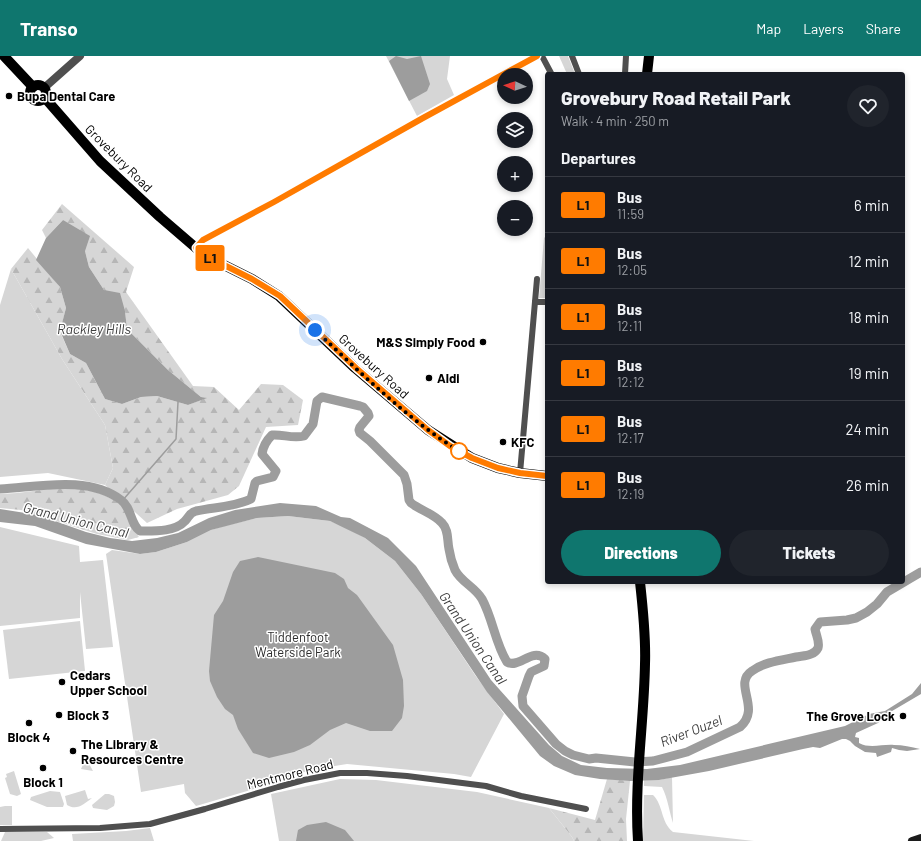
<!DOCTYPE html>
<meta charset="utf-8">
<style>
body{margin:0;font-family:Barlow,sans-serif;background:#20242c;color:#f1f3f6;height:100vh;display:flex;flex-direction:column;font-size:15px;white-space:nowrap}
*{box-sizing:border-box;margin:0}
p{font-size:13px;color:#9ea1a6}
.icon{flex:none;width:22px;height:22px;fill:none;stroke:currentColor;stroke-width:2;stroke-linecap:round;stroke-linejoin:round}
.map{position:relative;flex:1;overflow:hidden}
.sheet{position:absolute;left:545px;top:16px;width:360px;height:512px;display:flex;flex-direction:column;background:#171b24;border-radius:4px;box-shadow:0 2px 6px #0003}
.sheet>*{flex:none}
.badge{padding:0 8px;border-radius:3px;font-size:14px;line-height:26px}
.needle{width:26px;rotate:274deg}
.tools{position:absolute;left:497px;top:12px;display:grid;gap:8px}
.tools a{display:grid;place-items:center;width:36px;height:36px;border-radius:50%;background:#171b24;box-shadow:0 2px 6px #0003;font-size:20px}
.you{position:absolute;width:20px;height:20px;margin:-10px;border:3px solid #fff;border-radius:50%;background:#1a73e8;box-shadow:0 0 0 6px #1a73e833}
.map>.badge{position:absolute;translate:-50% -50%;box-shadow:0 0 0 2px #fff}
h2{padding:0 16px;font-size:15px;line-height:36px}
.round{display:grid;place-items:center;flex:none;width:42px;height:42px;border-radius:21px;background:#20242c}
.summary{display:flex;align-items:center;justify-content:space-between;height:68px;padding:0 16px}
h1{font-size:19px;font-weight:800;line-height:30px}
.action{display:flex;gap:8px;margin-top:auto;padding:8px 16px}
.action a{flex:1;height:46px;border-radius:24px;background:#0f766e;color:#fff;font-size:16px;font-weight:800;line-height:46px;text-align:center}
.action a+a{background:#20242c;color:#f1f3f6}
ul{padding:0;list-style:none}
li{display:flex;align-items:center;gap:12px;height:56px;padding:0 16px;border-top:1px solid #363941}
li div{flex:1}
li b{display:block;font-size:15px}
li em{font-style:normal}
li .badge{min-width:44px;font-weight:700;text-align:center}
header{display:flex;align-items:center;gap:24px;box-sizing:border-box;height:56px;padding:0 20px;background:#0f766e;color:#fff}
header strong{font-size:19px}
nav{display:flex;gap:22px;margin-inline-start:auto;font-size:14px}
.map>svg:first-child{display:block}
.green{fill:#d6d6d6}
.forest{fill:url(#forest-firs)}
.water{fill:#9d9d9d}
.lines{fill:none;stroke-linecap:round;stroke-linejoin:round}
.stream{stroke:#9d9d9d;stroke-width:1.5}
.river{stroke:#9d9d9d;stroke-width:9}
.minor{stroke:#4f4f4f;stroke-width:6}
.tertiary{stroke:#4f4f4f;stroke-width:8}
.secondary{stroke:#1c1c1c;stroke-width:8}
.primary{stroke:#000;stroke-width:10}
.trunk{stroke:#000;stroke-width:10}
.line-casing{stroke:#fff;stroke-width:9}
.line{stroke:#ff7b00;stroke-width:6}
.walk{stroke:#000;stroke-width:4;stroke-dasharray:0 7.2}
.poi-dot{fill:#000;stroke:#fff;stroke-width:1.5}
.stop-dot{fill:#fff;stroke:#ff7b00;stroke-width:2}
.labels{text-anchor:middle;stroke-width:3;stroke-linejoin:round;paint-order:stroke}
.poi-label{font-size:13px;font-weight:bold;fill:#000;stroke:#fff;text-anchor:start}
.street-label{font-size:13px;fill:#000;stroke:#fff}
.park-label{font-size:13px;fill:#2d2d2d;stroke:#fff}
.water-label{font-size:14px;font-style:italic;fill:#3e3e3e;stroke:#fff}
</style>
<header>
<strong>Transo</strong>
<nav><a>Map</a><a>Layers</a><a>Share</a></nav>
</header>
<div class="map">
<svg width="921" height="785" viewBox="0 0 921 785">
<defs>
<pattern id="forest-firs" width="22" height="20" patternUnits="userSpaceOnUse"><rect width="22" height="20" fill="#d6d6d6"/><path d="M5 1l3.5 6h-7zM16 11l3.5 6h-7z" fill="#b6b6b6"/></pattern>
</defs>
<rect width="100%" height="100%" fill="#fff"/>
<!-- green -->
<g class="green">
<path d="M386,0H450L447,23L454,39L417,60Z"/>
<path d="M559,0H568L575,18H567Z"/>
<path d="M547,179V242H539L544,182Z"/>
<path d="M11,213L62,303L105,369L113,412L105,429L48,417L0,421V249Z"/>
<path d="M288,460L330,465L340,469L365,482L395,505L421,538L475,619L504,658L471,721L454,718L347,708L310,714L254,733L196,750L185,737L184,728L141,736L106,498L112,494L140,498L156,496L187,486L211,474L224,470L257,462Z"/>
<path d="M0,471L79,490L80,506L103,504L113,591L86,593L80,536V562L0,570Z"/>
<path d="M80,565L85,615L9,623L3,574Z"/>
<path d="M86,702L93,715L81,713Z"/>
<path d="M14,715L21,738L17,740L10,738L5,722L7,721L6,718Z"/>
<path d="M672,721L673,767C669,755 668,743 662,731L644,730V724H659Z"/>
<path d="M340,723L376,724L477,736L549,752L572,781L574,785H279L271,738Z"/>
<path d="M85,734L88,743L92,742C84,748 77,755 67,749L65,740Z"/>
<path d="M50,735L60,736L64,748L63,751H47L30,744L31,741Z"/>
<path d="M105,738H109L114,740L115,746L114,750L107,754L93,752L92,749Z"/>
<path d="M644,739H653C664,750 660,765 673,776L754,785H643Z"/>
<path d="M5,750H12V769H0V751Z"/>
<path d="M150,772L154,785H73L72,778L126,775Z"/>
<path d="M5,776H47L54,782L41,785H1Z"/>
</g>
<!-- forest -->
<g class="forest">
<path d="M62,148L134,211L126,236L193,330L214,331L239,354L261,328L283,329L303,344L298,369L266,371L239,430L228,439L177,453L147,467L105,429L113,412L105,369L62,303L11,213L28,192L60,231L66,252L60,276L70,298L86,307L105,343L122,348L141,341L157,340L188,349L206,342L201,341L168,314L127,273L125,255L104,234L89,211L85,195L63,164L46,182L42,174Z"/>
<path d="M57,432C81,432 111,435 127,456C132,464 133,474 139,481L128,484L97,478L21,454L0,452V438L17,437Z"/>
<path d="M607,723L630,725L626,763L627,785H574L572,781L549,752L595,764Z"/>
</g>
<!-- water -->
<g class="water">
<path d="M396,0L407,3L421,0L430,28L427,35L409,45L389,5Z"/>
<path d="M63,164L90,180L85,195L89,211L104,234L120,237L125,255L127,273L168,314L201,341L207,342L188,349L157,340L141,341L122,348L105,343L86,307L70,298L60,275L66,252L60,231L36,204L46,182Z"/>
<path d="M280,447L316,450L341,461L350,462L388,482L416,510L491,624L549,689L562,700L581,709L607,712L647,713L680,709L845,670L869,658L885,655L912,638L921,627V638L887,658L878,667L856,677L855,681L859,682V687C870,693 882,688 894,689C903,689 911,691 920,693L907,695L899,694L892,692L891,696L877,701L876,697L865,696L855,690L850,685L846,683H842L820,692L813,691L803,693L709,715L659,724L630,725L600,723L575,719L554,710L540,700L487,636L421,538L395,505L365,482L330,465L288,460L257,462L211,474L187,486L156,496L140,498L86,488L35,470L0,466V453L38,459L86,476L110,482L132,485L157,482L178,477L209,462L235,454Z"/>
<path d="M258,501L335,517L344,523L348,532L357,539L393,589L403,624L404,650L402,662L392,675H370L346,667L330,674L310,689L294,696L269,702L253,697L238,673L233,659L225,653L217,641L210,625L209,615L214,559L223,545L233,516L240,505Z"/>
<path d="M326,766L345,774L354,785H296L298,774L307,769Z"/>
</g>
<g class="lines">
<!-- stream -->
<path class="stream" d="M122,445L176,383L178,346"/>
<!-- river -->
<path class="river" d="M0,433C38,431 88,419 121,444C132,452 130,468 140,475C154,475 175,476 185,465C189,461 189,457 196,455C215,451 234,451 251,443L255,427L257,425L273,421L276,415L262,398C263,390 267,384 272,379C283,378 292,383 304,380L313,368L317,345L322,341L360,350L363,351L368,357L369,360L360,371L359,374L360,377L370,385L404,419L407,428L409,444L411,447C420,454 434,458 442,467C449,474 447,484 449,493C450,500 452,507 455,514C461,526 475,531 482,543C493,563 495,587 507,606C519,613 532,591 545,603L544,610L531,616L529,620L522,640L523,650L556,688L565,695L573,699L589,703L596,702L635,706L653,705L687,696L740,671C762,652 732,628 752,615C764,606 782,604 796,601C801,600 807,600 811,598C814,597 817,594 818,592C820,586 816,579 815,573L820,566L847,564L856,562L867,556L877,548L887,536L921,516"/>
<!-- minor -->
<g class="minor">
<path d="M542,0L551,17L549,18"/>
<path d="M572,0L579,18"/>
<path d="M625,18L626,0"/>
<path d="M196,192L203,184L274,146L423,62L537,0"/>
<path d="M535,246H547"/>
<path d="M520,417L537,223"/>
<path d="M0,773L100,772L150,768L205,753L278,731L304,724L340,717H367L407,720L486,730L521,740L586,753"/>
</g>
<!-- tertiary -->
<path class="tertiary" d="M44,32L80,0"/>
<!-- secondary -->
<path class="secondary" d="M912,785L921,782"/>
<!-- primary -->
<g class="primary">
<path d="M4,0L33,31"/>
<circle cx="38" cy="37" r="8"/>
<path d="M45,42L100,105L160,161L196,192L214,204L252,223L279,240L355,312L428,374L472,402L498,412L520,417L547,420"/>
</g>
<!-- trunk -->
<g class="trunk">
<path d="M647,18L649,0"/>
<path d="M638,785C634,726 644,667 645,608C646,581 643,553 640,526"/>
</g>
</g>
<g class="lines">
<defs>
<path id="line" d="M537,0L423,62L274,146L203,184L196,192L214,204L252,223L280,240L356,312L428,374L450,390L472,402L498,412L520,417L547,420"/>
</defs>
<!-- line casing -->
<use href="#line" class="line-casing"/>
<!-- line -->
<use href="#line" class="line"/>
<!-- walk -->
<path class="walk" d="M315,274C360,316 409,365 461,396L459,395"/>
</g>
<!-- markers -->
<g class="poi-dot">
<circle cx="9" cy="40" r="4"/>
<circle cx="483" cy="286" r="4"/>
<circle cx="429" cy="322" r="4"/>
<circle cx="503" cy="386" r="4"/>
<circle cx="62" cy="626" r="4"/>
<circle cx="59" cy="659" r="4"/>
<circle cx="903" cy="660" r="4"/>
<circle cx="29" cy="667" r="4"/>
<circle cx="73" cy="695" r="4"/>
<circle cx="43" cy="712" r="4"/>
</g>
<circle class="stop-dot" cx="459" cy="395" r="8"/>
<g class="labels">
<!-- poi labels -->
<g class="poi-label">
<text x="17" y="45">Bupa Dental Care</text>
<text x="475" y="291" text-anchor="end">M&amp;S Simply Food</text>
<text x="437" y="327">Aldi</text>
<text x="511" y="391">KFC</text>
<text x="70" y="624">Cedars<tspan x="70" dy="15">Upper School</tspan></text>
<text x="67" y="664">Block 3</text>
<text x="895" y="665" text-anchor="end">The Grove Lock</text>
<text x="29" y="686" text-anchor="middle">Block 4</text>
<text x="81" y="693">The Library &amp;<tspan x="81" dy="15">Resources Centre</tspan></text>
<text x="43" y="731" text-anchor="middle">Block 1</text>
</g>
<!-- street labels -->
<g class="street-label">
<text transform="translate(119 102) rotate(45)" y="5">Grovebury Road</text>
<text transform="translate(374 310) rotate(42)" y="5">Grovebury Road</text>
<text transform="translate(290 718) rotate(-14)" y="5">Mentmore Road</text>
</g>
<!-- park labels -->
<g class="park-label">
<text x="298" y="586">Tiddenfoot<tspan x="298" dy="15">Waterside Park</tspan></text>
</g>
<!-- water labels -->
<g class="water-label">
<text x="94" y="278">Rackley Hills</text>
<text transform="translate(76 464) rotate(14)" y="5">Grand Union Canal</text>
<text transform="translate(473 582) rotate(56)" y="5">Grand Union Canal</text>
<text transform="translate(691 675) rotate(-21)" y="5">River Ouzel</text>
</g>
</g>
</svg>
<div class="tools">
<a><svg class="needle" viewBox="-14 -14 28 28"><path d="M0-13l5 13h-10z" fill="#e53935"/><path d="M0 13l5-13h-10z" fill="#9ea1a6"/></svg></a>
<a><svg class="icon" aria-label="layers" viewBox="0 0 24 24"><path d="M12 4l9 5-9 5-9-5zM3 14l9 5 9-5"/></svg></a>
<a>+</a>
<a>−</a>
</div>
<div class="you" style="left:315px;top:274px"></div>
<b class="badge" style="left:210px;top:202px;background:#ff7b00;color:#111">L1</b>
<section class="sheet">
<div class="summary"><div><h1>Grovebury Road Retail Park</h1><p>Walk · 4 min · 250 m</p></div><a class="round"><svg class="icon" aria-label="heart" viewBox="0 0 24 24"><path d="M12 20l-8-8c-3-5 5-10 8-4 3-6 11-1 8 4z"/></svg></a></div>
<h2>Departures</h2>
<ul>
<li><span class="badge" style="background:#ff7b00;color:#111">L1</span><div><b>Bus</b><p>11:59</p></div><em>6 min</em></li>
<li><span class="badge" style="background:#ff7b00;color:#111">L1</span><div><b>Bus</b><p>12:05</p></div><em>12 min</em></li>
<li><span class="badge" style="background:#ff7b00;color:#111">L1</span><div><b>Bus</b><p>12:11</p></div><em>18 min</em></li>
<li><span class="badge" style="background:#ff7b00;color:#111">L1</span><div><b>Bus</b><p>12:12</p></div><em>19 min</em></li>
<li><span class="badge" style="background:#ff7b00;color:#111">L1</span><div><b>Bus</b><p>12:17</p></div><em>24 min</em></li>
<li><span class="badge" style="background:#ff7b00;color:#111">L1</span><div><b>Bus</b><p>12:19</p></div><em>26 min</em></li>
</ul>
<div class="action"><a>Directions</a><a>Tickets</a></div>
</section>
</div>
